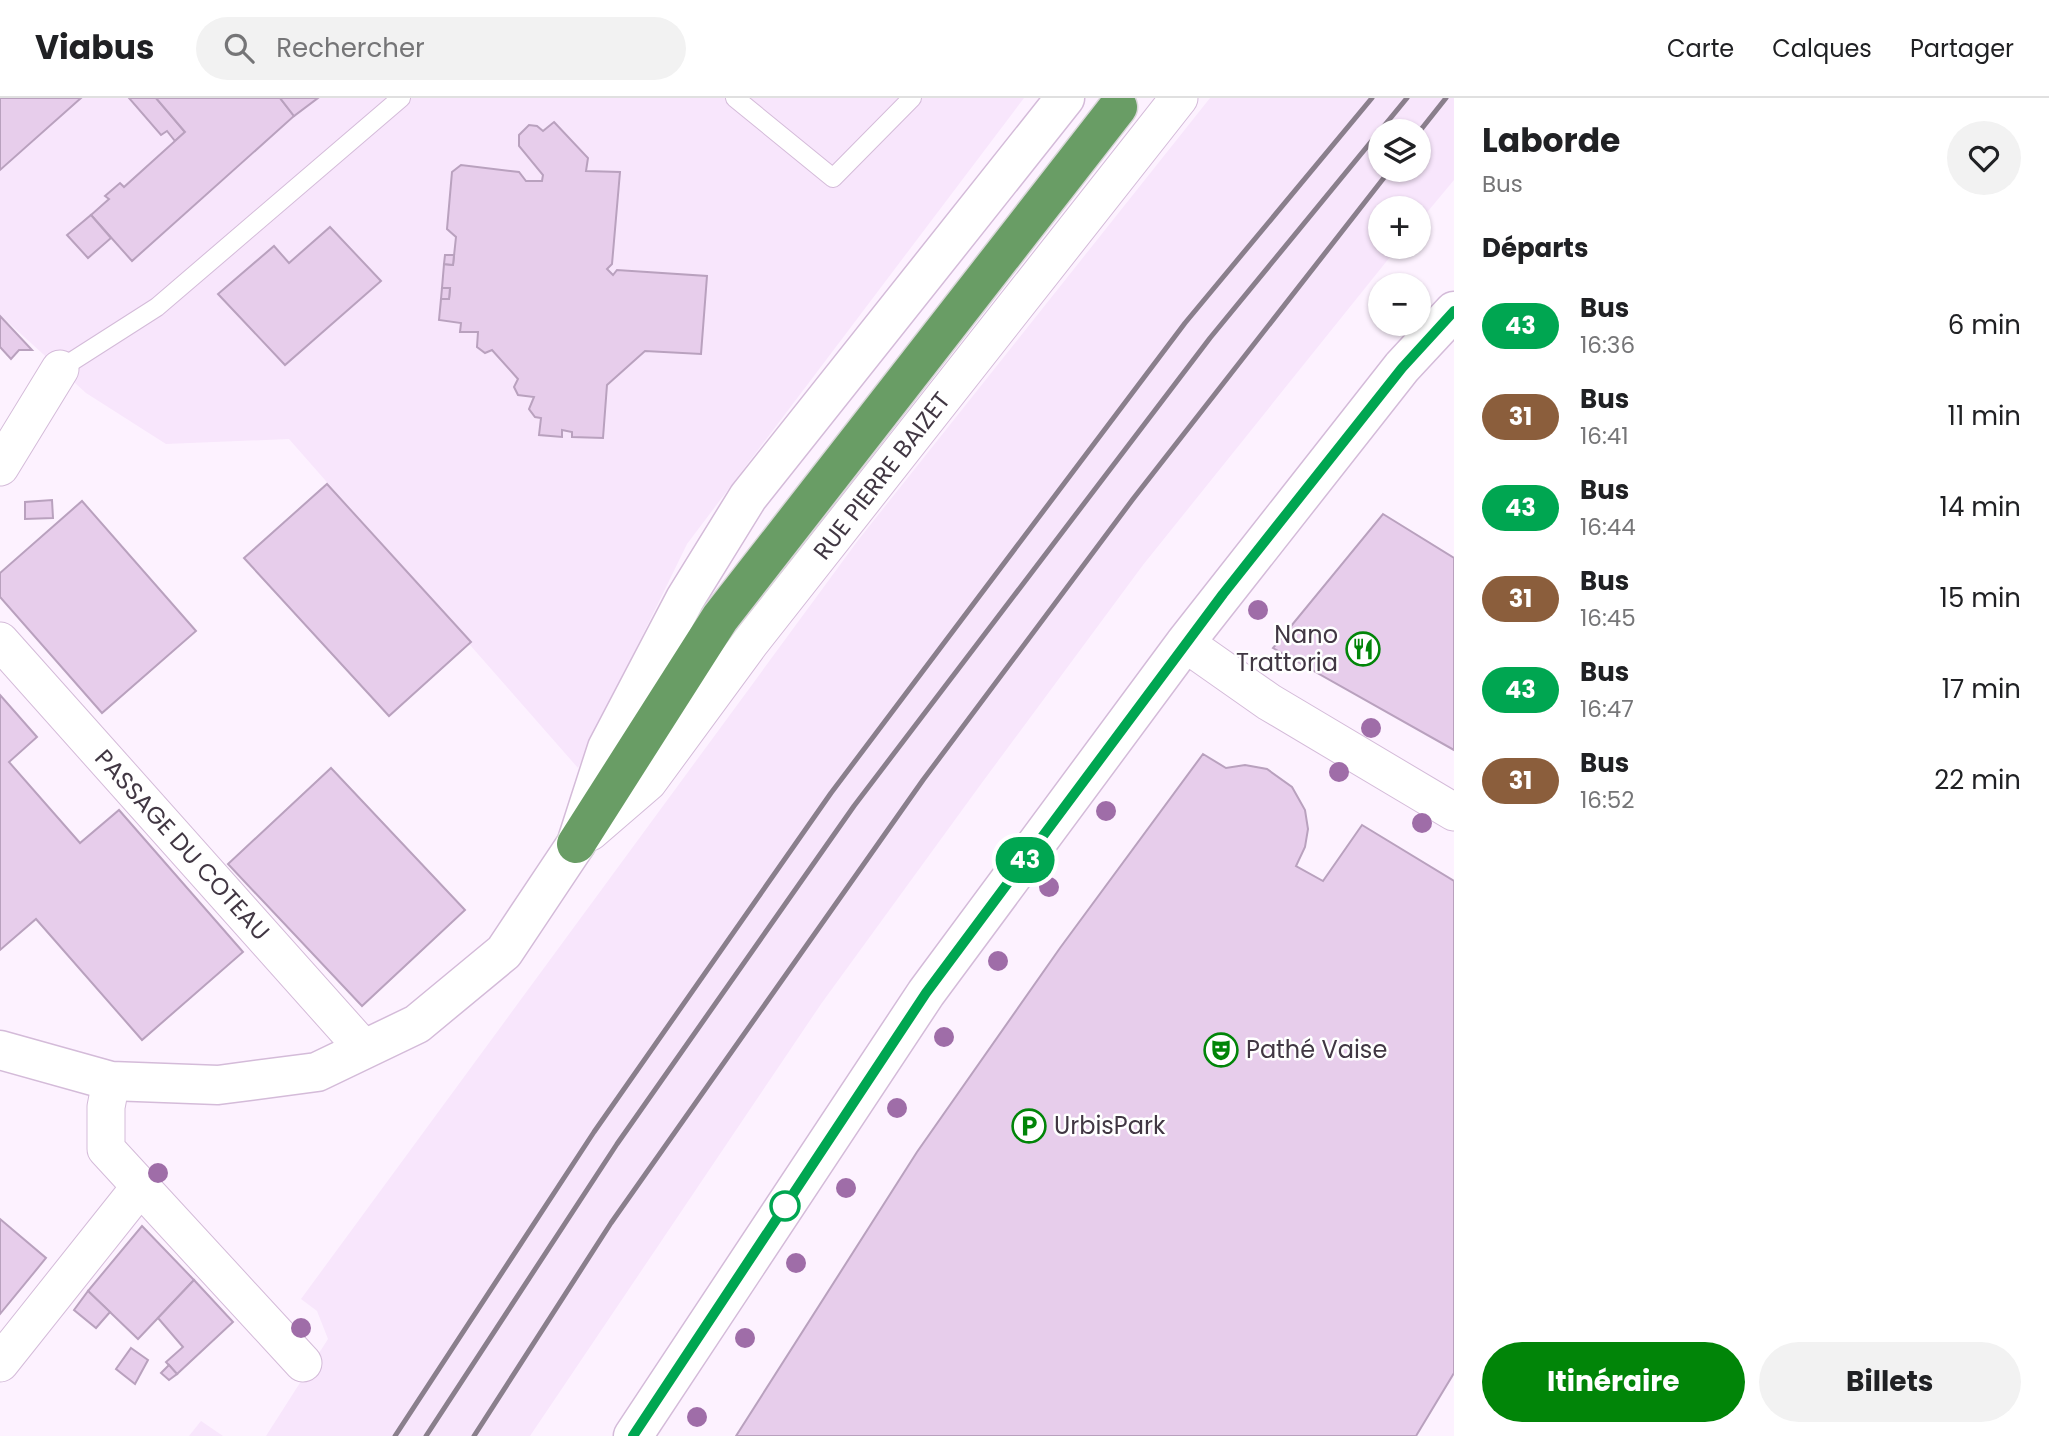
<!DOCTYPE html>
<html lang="fr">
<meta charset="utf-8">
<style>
body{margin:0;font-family:Poppins,sans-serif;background:#f2f2f2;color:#202124;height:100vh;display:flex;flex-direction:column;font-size:26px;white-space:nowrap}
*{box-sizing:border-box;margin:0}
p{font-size:23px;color:#757577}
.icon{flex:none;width:38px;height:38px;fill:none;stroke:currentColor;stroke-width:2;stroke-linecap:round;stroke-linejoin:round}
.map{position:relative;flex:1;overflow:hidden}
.details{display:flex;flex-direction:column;background:#fff;width:595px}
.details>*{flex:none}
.badge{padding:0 14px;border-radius:23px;font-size:24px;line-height:46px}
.tools{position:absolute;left:1368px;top:21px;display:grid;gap:14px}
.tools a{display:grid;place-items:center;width:63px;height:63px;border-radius:50%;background:#fff;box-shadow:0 2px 5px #0004;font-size:35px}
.map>.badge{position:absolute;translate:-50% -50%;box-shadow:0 0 0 4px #fff}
h2{padding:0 28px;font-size:26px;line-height:63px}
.round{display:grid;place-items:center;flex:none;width:74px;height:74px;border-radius:37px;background:#f2f2f2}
.headline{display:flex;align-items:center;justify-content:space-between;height:119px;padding:0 28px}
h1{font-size:33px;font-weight:700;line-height:52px}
.action{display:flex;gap:14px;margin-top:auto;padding:14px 28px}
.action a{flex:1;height:80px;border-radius:42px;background:#018508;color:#fff;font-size:28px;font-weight:700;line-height:80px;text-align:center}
.action a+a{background:#f2f2f2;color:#202124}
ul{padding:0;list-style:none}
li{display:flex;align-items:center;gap:21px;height:91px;padding:0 28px}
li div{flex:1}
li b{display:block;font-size:26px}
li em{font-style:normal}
li .badge{min-width:77px;font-weight:700;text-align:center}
header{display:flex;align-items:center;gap:42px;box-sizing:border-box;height:98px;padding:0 35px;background:#fff;border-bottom:2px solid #e0e0e0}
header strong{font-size:33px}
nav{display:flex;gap:38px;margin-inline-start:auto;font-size:24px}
.search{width:490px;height:63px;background:#f2f2f2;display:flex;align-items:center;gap:18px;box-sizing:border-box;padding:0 24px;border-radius:38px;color:#757577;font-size:26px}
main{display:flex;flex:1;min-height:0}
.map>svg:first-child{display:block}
.built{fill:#f8e6fc;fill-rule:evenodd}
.building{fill:#e7cdeb;stroke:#b9a1be;stroke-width:2}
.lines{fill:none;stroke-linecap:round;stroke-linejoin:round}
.lane-casing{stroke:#d4bbd9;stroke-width:20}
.street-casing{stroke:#d4bbd9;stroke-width:39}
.secondary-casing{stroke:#d4bbd9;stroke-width:41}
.highway-casing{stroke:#d9d7d9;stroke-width:41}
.lane{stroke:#fff;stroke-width:18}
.street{stroke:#fff;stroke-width:37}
.secondary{stroke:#fff;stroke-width:38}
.highway{stroke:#699d65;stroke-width:38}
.rail{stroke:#8a7f8c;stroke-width:5}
.tree{fill:#9f6da8}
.line-casing{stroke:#fff;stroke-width:16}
.line{stroke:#00a651;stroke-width:10}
.stop-dot{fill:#fff;stroke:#00a651;stroke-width:3.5}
.labels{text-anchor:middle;stroke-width:5;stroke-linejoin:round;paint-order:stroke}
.street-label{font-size:24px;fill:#413743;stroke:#fff}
.poi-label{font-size:24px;fill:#413743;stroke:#fff;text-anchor:start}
</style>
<header>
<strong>Viabus</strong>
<div class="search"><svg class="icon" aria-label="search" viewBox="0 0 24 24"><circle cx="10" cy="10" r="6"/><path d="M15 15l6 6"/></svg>Rechercher</div>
<nav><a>Carte</a><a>Calques</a><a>Partager</a></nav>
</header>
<main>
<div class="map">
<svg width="1454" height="1338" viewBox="0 0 1454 1338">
<rect width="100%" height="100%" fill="#fdf2ff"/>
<!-- built -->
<g class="built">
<path d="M0,0H1024L687,446L578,670L289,341L166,346L86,295L0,217Z"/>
<path d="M1210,0H1454V82L1419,124V110H1381V149H1398L1143,467L981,686L821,906L530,1338H266L328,1241L317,1213L301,1201L859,441ZM1381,33H1419V72H1381Z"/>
<path d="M201,1323L223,1338H189Z"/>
</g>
<!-- building -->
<g class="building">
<path d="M0,0H81L0,72Z"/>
<path d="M129,0H156L185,34L175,43L167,33L161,37Z"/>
<path d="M156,0H280L294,18L132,163L91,117L109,101L105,98L120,85L124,89L185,34Z"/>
<path d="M280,0H318L294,18Z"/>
<path d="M554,24L588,60L586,73L620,74L612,166L607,171L613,177L617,172L707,178L701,256L645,253L607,287L603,340L572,339V334L562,332V339L539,337L541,320L535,319L529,311L534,299L518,297L514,289L518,281L492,252L485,255L477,249L478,234H460L461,225L439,222L441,201H449L450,190H442L444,166L453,167L456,139L447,131L452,74L461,67L519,74L526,83H542L543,77L519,48V37L529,27L537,28L543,33Z"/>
<path d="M91,117L111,140L88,160L67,137Z"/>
<path d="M330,129L381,183L285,267L218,196L274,148L289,165Z"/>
<path d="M445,157H454L453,167L444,166Z"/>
<path d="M442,190H450L449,201H441Z"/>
<path d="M0,218L32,252H19L11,261L0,249Z"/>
<path d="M327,386L471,544L389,618L244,460Z"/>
<path d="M52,402L53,420L25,421V404Z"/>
<path d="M82,403L196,533L102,615L0,499V475Z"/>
<path d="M1383,416L1454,460V652L1273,550Z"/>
<path d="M0,597L37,639L9,664L80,745L119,712L243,854L142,942L36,821L0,852Z"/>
<path d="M1203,656L1226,670L1245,667L1267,671L1292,689L1305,712L1308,731L1305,749L1296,768L1323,783L1362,727L1454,783V1275L1416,1338H736L917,1054L1060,850Z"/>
<path d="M331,670L465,812L362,908L228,766Z"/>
<path d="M0,1121L46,1160L0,1216Z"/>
<path d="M142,1128L194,1182L138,1241L88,1193Z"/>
<path d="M194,1182L233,1224L177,1276L166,1264L183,1249L158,1220Z"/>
<path d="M88,1193L110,1214L96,1230L74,1212Z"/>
<path d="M131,1250L148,1262L135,1286L116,1271Z"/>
<path d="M169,1267L177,1276L169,1282L161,1275Z"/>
</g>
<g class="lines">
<defs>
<g id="lane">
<path d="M735,0L833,80L912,0"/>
<path d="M60,271L157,209L401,0"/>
</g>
<g id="street">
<path d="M0,369L60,271"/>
<path d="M0,543L364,951"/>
<path d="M1185,545L1269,604L1454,714"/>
<path d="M590,734L648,684L750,545L1179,0"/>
<path d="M111,983L106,1009V1051L303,1265"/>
<path d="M0,1265L140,1089"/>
</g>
<g id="secondary">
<path d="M0,952L111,983L218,987L317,974L417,926L504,854L576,746L607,650L685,501L748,399L1065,0"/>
<path d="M633,1338L926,895L1185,545L1402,269L1454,213"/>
</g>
<path id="highway" d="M576,746L720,520L1118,9"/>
</defs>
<!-- lane casing -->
<use href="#lane" class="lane-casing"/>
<!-- street casing -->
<use href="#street" class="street-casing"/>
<!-- secondary casing -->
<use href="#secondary" class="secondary-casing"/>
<!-- highway casing -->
<use href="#highway" class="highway-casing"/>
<!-- lane -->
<use href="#lane" class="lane"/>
<!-- street -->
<use href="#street" class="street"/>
<!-- secondary -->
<use href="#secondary" class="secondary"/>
<!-- highway -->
<use href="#highway" class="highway"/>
<!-- rail -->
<g class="rail">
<path d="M1419,34L1446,0"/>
<path d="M395,1338L594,1034L831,695L1185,225L1372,0"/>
<path d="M426,1338L617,1046L854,708L1210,240L1407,0"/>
<path d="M474,1338L611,1125L923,682L1133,401L1390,72"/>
</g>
</g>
<!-- trees -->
<g class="tree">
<circle cx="1258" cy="512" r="10"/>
<circle cx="1371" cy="630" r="10"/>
<circle cx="1339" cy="674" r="10"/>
<circle cx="1106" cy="713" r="10"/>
<circle cx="1422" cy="725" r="10"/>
<circle cx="1049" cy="789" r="10"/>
<circle cx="998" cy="863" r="10"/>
<circle cx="944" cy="939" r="10"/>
<circle cx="897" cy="1010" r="10"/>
<circle cx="158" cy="1075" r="10"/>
<circle cx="846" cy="1090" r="10"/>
<circle cx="796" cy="1165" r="10"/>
<circle cx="301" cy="1230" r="10"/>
<circle cx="745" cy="1240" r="10"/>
<circle cx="697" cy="1319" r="10"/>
</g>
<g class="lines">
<defs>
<path id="line" d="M633,1338L926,895L1223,496L1402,270L1454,213"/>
</defs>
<!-- line casing -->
<use href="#line" class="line-casing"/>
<!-- line -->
<use href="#line" class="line"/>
</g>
<!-- icons -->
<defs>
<symbol id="restaurant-ring" viewBox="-11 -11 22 22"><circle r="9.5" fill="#fff" stroke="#018508" stroke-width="1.5"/><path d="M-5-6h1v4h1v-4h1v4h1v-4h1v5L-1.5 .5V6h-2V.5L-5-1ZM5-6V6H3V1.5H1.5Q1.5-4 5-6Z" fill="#018508"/></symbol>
<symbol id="theatre-ring" viewBox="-11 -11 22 22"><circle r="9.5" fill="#fff" stroke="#018508" stroke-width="1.5"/><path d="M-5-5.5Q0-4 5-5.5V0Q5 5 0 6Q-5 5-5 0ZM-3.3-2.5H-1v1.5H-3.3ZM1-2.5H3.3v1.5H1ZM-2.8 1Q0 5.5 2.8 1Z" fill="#018508"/></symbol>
<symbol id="parking-ring" viewBox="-11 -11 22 22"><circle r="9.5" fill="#fff" stroke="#018508" stroke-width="1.5"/><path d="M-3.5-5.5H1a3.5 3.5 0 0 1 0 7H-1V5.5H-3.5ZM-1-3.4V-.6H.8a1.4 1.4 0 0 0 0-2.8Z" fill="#018508"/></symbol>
</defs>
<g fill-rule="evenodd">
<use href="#restaurant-ring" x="1344" y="532" width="38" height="38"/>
<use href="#theatre-ring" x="1202" y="933" width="38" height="38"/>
<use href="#parking-ring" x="1010" y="1009" width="38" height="38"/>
</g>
<!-- markers -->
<circle class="stop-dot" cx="785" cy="1108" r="14"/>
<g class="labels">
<!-- street labels -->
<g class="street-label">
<text transform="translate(882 378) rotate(-52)" y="8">RUE PIERRE BAIZET</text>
<text transform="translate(182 747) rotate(48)" y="8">PASSAGE DU COTEAU</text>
</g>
<!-- poi labels -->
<g class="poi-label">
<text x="1338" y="545" text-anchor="end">Nano<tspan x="1338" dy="28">Trattoria</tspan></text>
<text x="1246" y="960">Pathé Vaise</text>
<text x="1054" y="1036">UrbisPark</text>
</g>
</g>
</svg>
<div class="tools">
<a><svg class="icon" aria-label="layers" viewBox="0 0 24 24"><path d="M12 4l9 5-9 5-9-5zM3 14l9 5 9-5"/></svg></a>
<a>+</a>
<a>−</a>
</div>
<b class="badge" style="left:1025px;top:762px;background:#00a651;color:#fff">43</b>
</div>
<section class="details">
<div class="headline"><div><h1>Laborde</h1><p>Bus</p></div><a class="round"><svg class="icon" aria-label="heart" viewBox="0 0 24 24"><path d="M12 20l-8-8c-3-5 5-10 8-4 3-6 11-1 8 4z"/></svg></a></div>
<h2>Départs</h2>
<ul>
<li><span class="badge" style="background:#00a651;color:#fff">43</span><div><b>Bus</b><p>16:36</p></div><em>6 min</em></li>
<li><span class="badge" style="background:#8b5e3c;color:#fff">31</span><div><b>Bus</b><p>16:41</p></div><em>11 min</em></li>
<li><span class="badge" style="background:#00a651;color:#fff">43</span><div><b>Bus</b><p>16:44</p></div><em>14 min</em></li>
<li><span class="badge" style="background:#8b5e3c;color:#fff">31</span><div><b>Bus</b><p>16:45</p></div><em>15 min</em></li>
<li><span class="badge" style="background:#00a651;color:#fff">43</span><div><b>Bus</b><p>16:47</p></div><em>17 min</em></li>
<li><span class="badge" style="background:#8b5e3c;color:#fff">31</span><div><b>Bus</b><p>16:52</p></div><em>22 min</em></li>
</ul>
<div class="action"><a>Itinéraire</a><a>Billets</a></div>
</section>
</main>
